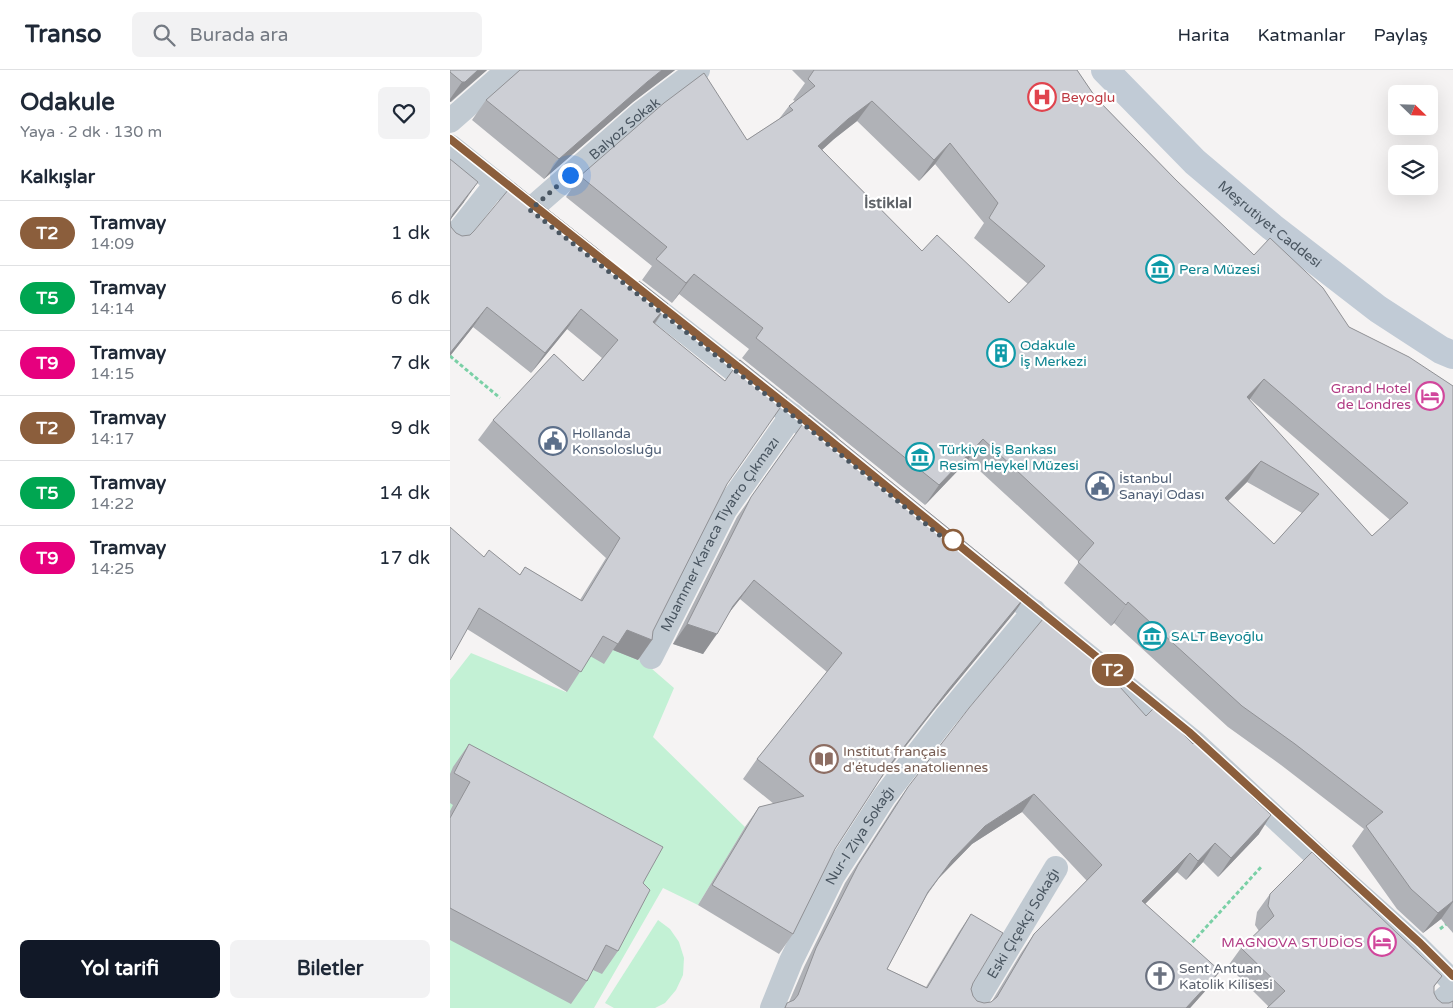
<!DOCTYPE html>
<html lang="tr">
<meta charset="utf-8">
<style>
body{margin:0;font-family:"Varela Round",sans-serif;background:#f2f2f3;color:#1f2937;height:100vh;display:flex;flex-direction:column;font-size:19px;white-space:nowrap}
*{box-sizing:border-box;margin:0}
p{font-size:16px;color:#747a83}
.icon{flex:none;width:28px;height:28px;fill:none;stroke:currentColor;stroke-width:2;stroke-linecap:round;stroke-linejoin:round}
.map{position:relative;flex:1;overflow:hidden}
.drawer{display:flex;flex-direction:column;background:#fff;width:450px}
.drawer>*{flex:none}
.badge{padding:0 10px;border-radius:16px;font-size:18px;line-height:32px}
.needle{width:32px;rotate:113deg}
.buttons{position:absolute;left:938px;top:15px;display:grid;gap:10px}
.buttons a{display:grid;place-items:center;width:50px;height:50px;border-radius:8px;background:#fff;box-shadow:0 5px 20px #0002;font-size:25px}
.you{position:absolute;width:25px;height:25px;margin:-12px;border:4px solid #fff;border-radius:50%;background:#1a73e8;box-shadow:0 0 0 8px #1a73e833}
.map>.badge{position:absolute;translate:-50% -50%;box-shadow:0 0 0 2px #fff}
h2{padding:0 20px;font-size:19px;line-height:45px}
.round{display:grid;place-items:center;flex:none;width:52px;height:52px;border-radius:8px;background:#f2f2f3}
.headline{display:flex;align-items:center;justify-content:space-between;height:85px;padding:0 20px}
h1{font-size:24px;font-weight:700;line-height:38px}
.button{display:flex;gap:10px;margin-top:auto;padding:10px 20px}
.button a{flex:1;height:58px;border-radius:8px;background:#111827;color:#fff;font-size:20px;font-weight:700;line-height:58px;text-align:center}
.button a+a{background:#f2f2f3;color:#1f2937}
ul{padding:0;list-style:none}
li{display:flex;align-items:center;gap:15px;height:65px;padding:0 20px;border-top:1px solid #e0e1e3}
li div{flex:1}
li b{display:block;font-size:19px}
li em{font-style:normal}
li .badge{min-width:55px;font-weight:700;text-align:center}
header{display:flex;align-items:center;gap:30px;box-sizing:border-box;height:70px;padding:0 25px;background:#fff;border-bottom:1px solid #e0e1e3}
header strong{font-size:24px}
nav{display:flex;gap:28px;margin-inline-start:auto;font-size:18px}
.search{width:350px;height:45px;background:#f2f2f3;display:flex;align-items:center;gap:12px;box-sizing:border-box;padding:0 18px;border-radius:8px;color:#747a83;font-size:19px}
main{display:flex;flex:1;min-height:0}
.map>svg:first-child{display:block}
.green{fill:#c3f1d5}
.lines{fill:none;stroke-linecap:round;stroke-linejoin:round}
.path{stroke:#7ad0a6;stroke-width:3;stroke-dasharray:4 2.5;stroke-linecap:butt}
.street{stroke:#c1cad2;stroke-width:24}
.secondary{stroke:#c1cbd6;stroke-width:28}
.tram{stroke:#b5b8bd;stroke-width:1}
.wall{fill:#b0b2b7;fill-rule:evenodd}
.shaded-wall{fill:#909195}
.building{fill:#cdcfd5;stroke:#909195;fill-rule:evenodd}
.line-casing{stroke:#fff;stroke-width:11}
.line{stroke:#8b5e3c;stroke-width:8}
.walk{stroke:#4a5661;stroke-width:5;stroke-dasharray:0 9}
.stop-dot{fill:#fff;stroke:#8b5e3c;stroke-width:2.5}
.labels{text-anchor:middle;stroke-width:4.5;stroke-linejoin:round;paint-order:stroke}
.health-label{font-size:14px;fill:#be3a42;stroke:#fff;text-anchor:start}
.street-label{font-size:14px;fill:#4a5661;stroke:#fff}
.culture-label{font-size:14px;fill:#0d838f;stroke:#fff;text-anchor:start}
.hotel-label{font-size:14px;fill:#b23c85;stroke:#fff;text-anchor:end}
.service-label{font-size:14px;fill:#4e5e75;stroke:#fff;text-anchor:start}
.education-label{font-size:14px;fill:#785e54;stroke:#fff;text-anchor:start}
.worship-label{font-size:14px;fill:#5b616d;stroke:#fff;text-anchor:start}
.quarter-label{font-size:16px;font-weight:bold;fill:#5f6368;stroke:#fff}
</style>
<header>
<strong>Transo</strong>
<div class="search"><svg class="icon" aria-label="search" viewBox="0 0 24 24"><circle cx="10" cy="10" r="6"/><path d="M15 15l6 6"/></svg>Burada ara</div>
<nav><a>Harita</a><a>Katmanlar</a><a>Paylaş</a></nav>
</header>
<main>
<section class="drawer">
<div class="headline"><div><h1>Odakule</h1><p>Yaya · 2 dk · 130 m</p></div><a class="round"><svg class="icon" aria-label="heart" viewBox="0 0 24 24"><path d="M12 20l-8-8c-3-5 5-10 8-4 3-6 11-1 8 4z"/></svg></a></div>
<h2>Kalkışlar</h2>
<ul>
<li><span class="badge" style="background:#8b5e3c;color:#fff">T2</span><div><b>Tramvay</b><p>14:09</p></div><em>1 dk</em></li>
<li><span class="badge" style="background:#00a651;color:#fff">T5</span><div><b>Tramvay</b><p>14:14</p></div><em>6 dk</em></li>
<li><span class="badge" style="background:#e6007e;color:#fff">T9</span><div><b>Tramvay</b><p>14:15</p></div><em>7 dk</em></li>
<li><span class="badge" style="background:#8b5e3c;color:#fff">T2</span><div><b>Tramvay</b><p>14:17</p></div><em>9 dk</em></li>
<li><span class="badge" style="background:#00a651;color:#fff">T5</span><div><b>Tramvay</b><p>14:22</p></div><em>14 dk</em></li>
<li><span class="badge" style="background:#e6007e;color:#fff">T9</span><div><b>Tramvay</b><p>14:25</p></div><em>17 dk</em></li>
</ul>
<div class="button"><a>Yol tarifi</a><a>Biletler</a></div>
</section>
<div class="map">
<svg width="1003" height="938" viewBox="0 0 1003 938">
<rect width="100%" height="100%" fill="#f5f3f3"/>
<!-- green -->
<g class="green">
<path d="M163,580L194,592L224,618L203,667L295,757L248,835L213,818L144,938H0V610L21,583L116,622L139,586Z"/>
<path d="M208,850L220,859L229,872L234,888L233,905L226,920L215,933L205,938H164L155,933Z"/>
</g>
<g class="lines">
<!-- path -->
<g class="path">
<path d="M0,286L50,328"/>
<path d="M990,859L1003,849"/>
<path d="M738,877L812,796"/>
</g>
<!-- street -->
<g class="street">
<path d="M0,51L58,0"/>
<path d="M0,76L81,141"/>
<path id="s1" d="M80,140L191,43L248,0"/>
<path d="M0,172L46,114"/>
<path d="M186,223L378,374"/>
<path d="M547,512L744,672L874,793L968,877L1003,912"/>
<path id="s2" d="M201,587L275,440L342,345"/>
<path id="s3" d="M322,938L341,891L383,806L434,727L495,648L584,541"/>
<path id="s4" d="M522,938L606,798"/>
<path d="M984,938L1003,921"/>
</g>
<!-- secondary -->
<path class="secondary" id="s5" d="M655,0L745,92L822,157L928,239L991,280L1003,285"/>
<!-- tram -->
<g class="tram">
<path d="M0,69L72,126"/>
<path d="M203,230L298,304"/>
<path d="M323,324L366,359"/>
<path d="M564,519L739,662L970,873L1003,906"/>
</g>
</g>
<!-- wall -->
<g class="wall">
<path d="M0,0H37L1,32H0Z"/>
<path d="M70,0H225L183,32L94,109L22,50L36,30Z"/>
<path d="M342,0H627L646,28L726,110L804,185L899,257L1003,316V863L991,849L973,863L947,839L902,776L914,759L831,695L778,657L664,553L661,556L614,513L629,492L518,390L475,435L292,288L299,279L229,224L222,233L192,210L202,196L116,127L130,106L297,70L329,49L339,36L345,31L343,30L355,13ZM407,51L469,111L485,94L534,153L524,168L578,214L559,233L472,181L372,80L384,69ZM800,329L940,450L922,466L799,330ZM797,412L852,443L824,474L778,431Z"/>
<path d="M0,89L14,132L0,150L1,157L6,163L12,166L187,213L218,234L205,254L277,414L203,561L202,570L188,590L163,580L154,594L140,586L117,622L17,559L34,487L70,505L75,497L130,530L156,488L28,370L43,350L133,311L152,288L117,259L81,303L23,257L0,286Z"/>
<path d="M359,345L578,523L564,543L484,640L429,711L385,779L343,864L329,884L248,835L295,757L309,737L324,734L293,709L307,689L377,602L290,529L279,543L253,584L223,574L287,447Z"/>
<path d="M696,646L809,764L768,807L753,792L736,810L727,802L695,834L757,919L740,938H334L337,933L339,932L354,897L395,813L445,735L458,717ZM572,742L637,811L584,864L571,883L542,931L541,932L534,933L527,931L523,926L521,919L523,913L521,844L509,862L476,917L437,899L477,825L489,808L522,774Z"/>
<path d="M19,674L193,813L168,881L152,904L143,900L137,911L121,934L0,870V741L3,735L0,733V704L3,697Z"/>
<path d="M820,824L992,906L984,917V923L987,929L992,933H999L1003,938L818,936L778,896L791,878L809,861L805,855L807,842Z"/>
</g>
<!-- shaded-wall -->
<g class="shaded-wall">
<path d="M28,0H37L0,32V29L12,12Z"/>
<path d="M212,0H225L183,32L94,109L109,89L197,12Z"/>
<path d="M422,31L407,51L384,69L353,97L368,76L398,49Z"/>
<path d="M500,73L485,94L469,111L484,90Z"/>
<path d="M28,112L14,132L0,150V148Z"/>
<path d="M244,204L229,224L222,233L236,213Z"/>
<path d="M218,234L204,254L203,252Z"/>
<path d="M37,237L23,257L0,286V283Z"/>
<path d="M131,239L117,259L81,303L95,283Z"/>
<path d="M814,309L800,329L782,347L797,327Z"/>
<path d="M533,369L518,390L475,435L489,415Z"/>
<path d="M811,391L797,412L760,449L775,428Z"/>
<path d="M304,510L290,529L269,555L283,536Z"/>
<path d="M578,523L564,543L484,640L422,719L436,700L498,620Z"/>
<path d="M678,532L664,553L661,556L676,535Z"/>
<path d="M237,554L267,564L253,584L223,574Z"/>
<path d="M177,560L202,570L188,590L163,580Z"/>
<path d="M584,724L572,742L522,774L489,808L465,840L502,790L535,756Z"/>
<path d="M821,745L809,764L768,807L781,788Z"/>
<path d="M765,773L753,792L736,810L748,791Z"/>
<path d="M740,783L727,802L679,850L692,831Z"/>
<path d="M1003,831V832L991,849L973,863L988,843Z"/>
<path d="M770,901L757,919L740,938H736Z"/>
</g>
<!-- building -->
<g class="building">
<path d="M0,0H28L15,12H12L0,2Z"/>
<path d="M70,0H212L197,12L109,89L36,30Z"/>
<path d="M364,0H627L646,28L726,110L804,185L820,168L873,218L899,257L959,287L1003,316V831L988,843L961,819L916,756L933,742L845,674L792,636L678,532L676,535L628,492L644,473L533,369L489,415L306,268L313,258L244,204L236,213L206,189L217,177L130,106L214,33L254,3L297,70L343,40L339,36L365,16L358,9ZM422,31L484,90L500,73L548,133L539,148L595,196L559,233L487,165L472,181L368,76L398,49ZM814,309L958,433L922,466L797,327ZM811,391L869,424L824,474L775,428Z"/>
<path d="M0,89L28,112L3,144L0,150L1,157L6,163L12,166L20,165L24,161L64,113L148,179L187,213L189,211L218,234L203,252L275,311L290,290L337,328L277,414L203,561L202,570L177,560L168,574L153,566L131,602L29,538L0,590V457L34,487L39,480L70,505L75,497L132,531L170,468L43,350L104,284L133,311L168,270L131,239L95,283L37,237L0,283Z"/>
<path d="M359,345L578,523L498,620L436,700L385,779L343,864L262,815L309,737L354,726L307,689L392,583L304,510L283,536L267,564L237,554L301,427Z"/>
<path d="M598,543L635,578L696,646L706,636L743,674L745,672L821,745L781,788L765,773L748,791L740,783L692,831L770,901L736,938H335L337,933L344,930L348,925L366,878L408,795L458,717L519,638ZM584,724L652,795L584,864L547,927L541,932L534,933L527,931L523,926L521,919L523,913L553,863L521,844L477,918L437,899L478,822L502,790L535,756Z"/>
<path d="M19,674L213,777L193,813L200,820L168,881L156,875L137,911L0,838V748L20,712L4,703Z"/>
<path d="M862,782L992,906L984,916V923L987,929L992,933H999L1003,931V938H817L835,921L791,878L824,846L818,836L820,824Z"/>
</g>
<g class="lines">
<defs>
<path id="line" d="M0,69L345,342L739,662L970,873L1003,906"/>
</defs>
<!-- line casing -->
<use href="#line" class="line-casing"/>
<!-- line -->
<use href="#line" class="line"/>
<!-- walk -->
<path class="walk" d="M120,105L80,140L342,345L493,468L503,470"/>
</g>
<!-- icons -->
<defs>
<symbol id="hospital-ring" viewBox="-11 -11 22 22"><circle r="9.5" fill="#fff" stroke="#e0444e" stroke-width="1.5"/><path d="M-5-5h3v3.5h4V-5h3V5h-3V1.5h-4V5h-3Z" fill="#e0444e"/></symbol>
<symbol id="museum-ring" viewBox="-11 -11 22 22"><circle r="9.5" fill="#fff" stroke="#0f9aa8" stroke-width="1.5"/><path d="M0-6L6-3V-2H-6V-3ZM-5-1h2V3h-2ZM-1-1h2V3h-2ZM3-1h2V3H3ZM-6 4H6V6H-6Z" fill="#0f9aa8"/></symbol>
<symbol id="building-ring" viewBox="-11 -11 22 22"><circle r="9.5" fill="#fff" stroke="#0f9aa8" stroke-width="1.5"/><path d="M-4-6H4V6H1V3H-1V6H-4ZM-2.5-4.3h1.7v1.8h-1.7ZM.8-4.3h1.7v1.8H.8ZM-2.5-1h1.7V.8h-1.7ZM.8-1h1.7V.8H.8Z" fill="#0f9aa8"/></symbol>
<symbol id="hotel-ring" viewBox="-11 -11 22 22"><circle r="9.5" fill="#fff" stroke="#d1479c" stroke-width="1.5"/><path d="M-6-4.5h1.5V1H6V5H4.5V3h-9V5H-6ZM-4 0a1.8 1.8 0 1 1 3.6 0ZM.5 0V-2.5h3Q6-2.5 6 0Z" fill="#d1479c"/></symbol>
<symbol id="civic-ring" viewBox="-11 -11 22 22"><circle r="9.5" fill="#fff" stroke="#5c6f8a" stroke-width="1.5"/><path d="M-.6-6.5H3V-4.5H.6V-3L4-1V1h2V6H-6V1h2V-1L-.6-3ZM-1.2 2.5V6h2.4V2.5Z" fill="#5c6f8a"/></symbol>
<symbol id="library-ring" viewBox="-11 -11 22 22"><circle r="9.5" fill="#fff" stroke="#8d6e63" stroke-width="1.5"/><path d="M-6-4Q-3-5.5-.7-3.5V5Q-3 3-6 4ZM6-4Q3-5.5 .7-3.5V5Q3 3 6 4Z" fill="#8d6e63"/></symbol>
<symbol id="church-ring" viewBox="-11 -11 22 22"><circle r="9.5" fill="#fff" stroke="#6b7280" stroke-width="1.5"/><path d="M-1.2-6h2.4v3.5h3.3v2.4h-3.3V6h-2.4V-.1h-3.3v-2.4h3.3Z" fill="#6b7280"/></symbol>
</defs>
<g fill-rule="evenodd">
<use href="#hospital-ring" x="576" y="11" width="32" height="32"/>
<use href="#museum-ring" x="694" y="183" width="32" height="32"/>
<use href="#building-ring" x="535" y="267" width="32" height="32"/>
<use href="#hotel-ring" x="964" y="310" width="32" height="32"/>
<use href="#civic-ring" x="87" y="355" width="32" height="32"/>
<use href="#museum-ring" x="454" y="371" width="32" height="32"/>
<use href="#civic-ring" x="634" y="400" width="32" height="32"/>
<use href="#museum-ring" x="686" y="550" width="32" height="32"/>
<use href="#library-ring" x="358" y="673" width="32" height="32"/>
<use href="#hotel-ring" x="916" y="856" width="32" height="32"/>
<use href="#church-ring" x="694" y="890" width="32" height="32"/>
</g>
<!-- markers -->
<circle class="stop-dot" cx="503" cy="470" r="10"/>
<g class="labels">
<!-- health labels -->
<g class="health-label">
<text x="611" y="32">Beyoglu</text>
</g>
<!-- street labels -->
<g class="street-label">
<text dy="5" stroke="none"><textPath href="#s1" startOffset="125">Balyoz Sokak</textPath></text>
<text dy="5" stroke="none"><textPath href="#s5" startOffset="226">Meşrutiyet Caddesi</textPath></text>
<text dy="5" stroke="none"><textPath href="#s2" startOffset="141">Muammer Karaca Tiyatro Çıkmazı</textPath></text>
<text dy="5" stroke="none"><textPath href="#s3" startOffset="194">Nur-I Ziya Sokağı</textPath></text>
<text dy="5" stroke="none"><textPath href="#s4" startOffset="99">Eski Çiçekçi Sokağı</textPath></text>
</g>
<!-- culture labels -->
<g class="culture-label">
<text x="729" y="204">Pera Müzesi</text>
<text x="570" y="280">Odakule<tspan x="570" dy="16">İş Merkezi</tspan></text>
<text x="489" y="384">Türkiye İş Bankası<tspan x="489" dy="16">Resim Heykel Müzesi</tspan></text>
<text x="721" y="571">SALT Beyoğlu</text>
</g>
<!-- hotel labels -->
<g class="hotel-label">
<text x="961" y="323">Grand Hotel<tspan x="961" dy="16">de Londres</tspan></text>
<text x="913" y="877">MAGNOVA STUDİOS</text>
</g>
<!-- service labels -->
<g class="service-label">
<text x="122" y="368">Hollanda<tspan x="122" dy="16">Konsolosluğu</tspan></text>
<text x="669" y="413">İstanbul<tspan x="669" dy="16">Sanayi Odası</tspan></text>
</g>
<!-- education labels -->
<g class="education-label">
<text x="393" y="686">Institut français<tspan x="393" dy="16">d'études anatoliennes</tspan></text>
</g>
<!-- worship labels -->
<g class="worship-label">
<text x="729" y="903">Sent Antuan<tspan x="729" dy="16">Katolik Kilisesi</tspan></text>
</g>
<!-- quarter labels -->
<g class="quarter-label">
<text x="438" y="138">İstiklal</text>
</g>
</g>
</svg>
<div class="buttons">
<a><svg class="needle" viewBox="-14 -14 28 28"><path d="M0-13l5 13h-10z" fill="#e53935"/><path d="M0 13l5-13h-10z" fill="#747a83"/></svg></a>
<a><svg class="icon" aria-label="layers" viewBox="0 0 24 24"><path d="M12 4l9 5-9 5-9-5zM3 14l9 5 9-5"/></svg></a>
</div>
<div class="you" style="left:120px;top:105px"></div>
<b class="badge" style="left:663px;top:600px;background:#8b5e3c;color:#fff">T2</b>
</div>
</main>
